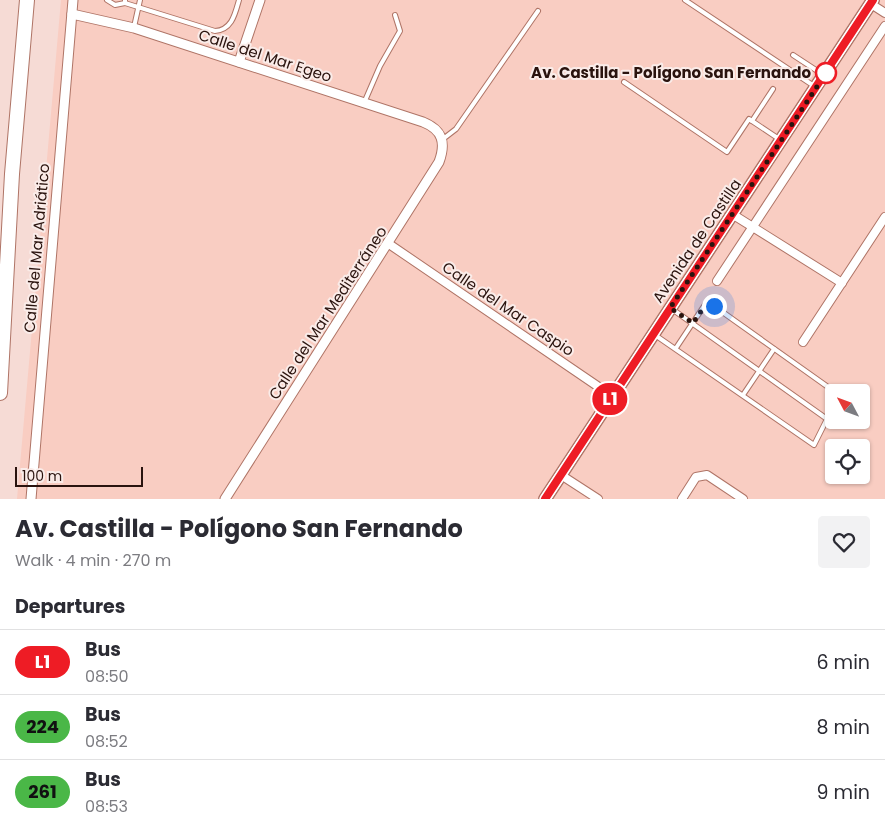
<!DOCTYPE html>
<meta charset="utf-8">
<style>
body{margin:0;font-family:Poppins,sans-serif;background:#f2f2f3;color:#2b2b33;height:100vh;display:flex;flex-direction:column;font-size:19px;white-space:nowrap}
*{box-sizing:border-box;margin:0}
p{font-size:16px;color:#7c7c81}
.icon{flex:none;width:28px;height:28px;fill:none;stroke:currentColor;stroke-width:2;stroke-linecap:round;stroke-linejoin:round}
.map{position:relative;height:499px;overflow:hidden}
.details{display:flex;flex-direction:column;background:#fff;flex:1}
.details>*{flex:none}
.badge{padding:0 10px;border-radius:16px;font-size:18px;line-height:32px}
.needle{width:32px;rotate:311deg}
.controls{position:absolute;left:825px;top:384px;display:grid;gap:10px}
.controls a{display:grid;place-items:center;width:45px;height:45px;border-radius:5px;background:#fff;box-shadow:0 1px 4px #0004;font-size:25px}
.scale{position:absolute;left:15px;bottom:12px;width:128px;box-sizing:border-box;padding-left:5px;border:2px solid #2a130e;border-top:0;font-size:14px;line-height:18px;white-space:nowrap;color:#2a130e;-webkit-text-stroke:4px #faece9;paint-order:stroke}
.you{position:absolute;width:25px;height:25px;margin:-12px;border:4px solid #fff;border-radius:50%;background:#1a73e8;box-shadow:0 0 0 8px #1a73e833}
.map>.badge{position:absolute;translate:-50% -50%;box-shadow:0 0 0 2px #fff}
h2{padding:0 15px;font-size:19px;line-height:45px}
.round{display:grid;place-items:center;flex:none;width:52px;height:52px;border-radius:5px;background:#f2f2f3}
.headline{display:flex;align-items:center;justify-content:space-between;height:85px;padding:0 15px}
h1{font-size:24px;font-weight:700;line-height:38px}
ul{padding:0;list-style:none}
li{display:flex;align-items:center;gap:15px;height:65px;padding:0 15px;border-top:1px solid #e1e1e2}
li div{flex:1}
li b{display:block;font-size:19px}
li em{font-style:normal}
li .badge{min-width:55px;font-weight:700;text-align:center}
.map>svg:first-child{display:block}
.built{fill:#f9cdc2;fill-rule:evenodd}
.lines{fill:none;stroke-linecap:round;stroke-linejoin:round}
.service-casing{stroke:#af7466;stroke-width:6}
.minor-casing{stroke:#af7466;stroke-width:10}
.tertiary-casing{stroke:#af7466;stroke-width:11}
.primary-casing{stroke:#af7466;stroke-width:14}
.motorway-casing{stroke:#af7466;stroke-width:16}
.service{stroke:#fff;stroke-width:4}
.minor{stroke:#fff;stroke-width:8}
.tertiary{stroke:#fff;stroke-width:9}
.primary{stroke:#fff;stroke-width:11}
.motorway{stroke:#fff;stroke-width:14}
.line-casing{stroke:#fff;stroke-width:11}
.line{stroke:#ee1c25;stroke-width:8}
.walk{stroke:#2a130e;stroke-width:5;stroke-dasharray:0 9}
.stop-dot{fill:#fff;stroke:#ee1c25;stroke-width:2.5}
.labels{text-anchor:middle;stroke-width:4;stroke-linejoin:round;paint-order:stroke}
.street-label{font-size:15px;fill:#2a130e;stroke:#faece9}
.stop-label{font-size:15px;font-weight:bold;fill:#2a130e;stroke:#faece9;text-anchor:end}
</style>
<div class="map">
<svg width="885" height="499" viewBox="0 0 885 499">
<rect width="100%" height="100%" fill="#f6dbd5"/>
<!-- built -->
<path class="built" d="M61,0H885V499H17ZM834,392H861V420H834ZM834,448H861V475H834Z"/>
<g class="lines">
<defs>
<g id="service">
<path d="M107,0L115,5L125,3"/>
<path d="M125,0V3L215,31C232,30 235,14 239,0"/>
<path d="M685,0L814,86"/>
<path d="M134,27L140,0"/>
<path d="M793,55L822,74"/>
<path d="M624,82L727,152L749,119L779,139"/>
<path d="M364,103L380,66L400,31L395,15"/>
<path d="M752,121L773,89"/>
<path d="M443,139L456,129L538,11"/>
<path d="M672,309L827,419"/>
<path d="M655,335L814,445L834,405"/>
<path d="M676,348L706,303L714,306L835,392"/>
<path d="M743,395L774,349"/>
</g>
<g id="minor">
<path d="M871,4L885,13"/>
<path d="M732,214L842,283"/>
<path d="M389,244L612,396"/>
<path d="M717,281L885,26"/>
<path d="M803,342L885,217"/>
<path d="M561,475L598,499"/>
<path d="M682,499L696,477L707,475L743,499"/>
</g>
<g id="tertiary">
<path d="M72,14L134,28L423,122C443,130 446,143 439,162L225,499"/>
<path d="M239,62L260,0"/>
<path d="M31,499L73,0"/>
</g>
<path id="primary" d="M545,499L873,0"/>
<path id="motorway" d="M0,393L12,174L27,0"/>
</defs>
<!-- service casing -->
<use href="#service" class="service-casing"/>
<!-- minor casing -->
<use href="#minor" class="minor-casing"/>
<!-- tertiary casing -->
<use href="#tertiary" class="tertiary-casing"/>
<!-- primary casing -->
<use href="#primary" class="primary-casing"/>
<!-- motorway casing -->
<use href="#motorway" class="motorway-casing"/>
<!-- service -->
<use href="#service" class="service"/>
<!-- minor -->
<use href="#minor" class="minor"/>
<!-- tertiary -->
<use href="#tertiary" class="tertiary"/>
<!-- primary -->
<use href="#primary" class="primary"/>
<!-- motorway -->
<use href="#motorway" class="motorway"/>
</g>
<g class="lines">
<defs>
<path id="line" d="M545,499L873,0"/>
</defs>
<!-- line casing -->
<use href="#line" class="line-casing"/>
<!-- line -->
<use href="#line" class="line"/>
<!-- walk -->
<path class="walk" d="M714,306L706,304L693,323L670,308L826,73"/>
</g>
<!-- markers -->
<circle class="stop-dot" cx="826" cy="73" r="10"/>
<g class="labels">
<!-- street labels -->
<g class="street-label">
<text transform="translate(265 56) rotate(18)" y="5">Calle del Mar Egeo</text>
<text transform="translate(697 241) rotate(-56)" y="5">Avenida de Castilla</text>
<text transform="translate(37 248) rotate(-85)" y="5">Calle del Mar Adriático</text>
<text transform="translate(508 309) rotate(34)" y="5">Calle del Mar Caspio</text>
<text transform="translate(328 313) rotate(-57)" y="5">Calle del Mar Mediterráneo</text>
</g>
<!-- stop labels -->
<g class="stop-label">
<text x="811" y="78">Av. Castilla - Polígono San Fernando</text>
</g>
</g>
</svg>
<div class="controls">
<a><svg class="needle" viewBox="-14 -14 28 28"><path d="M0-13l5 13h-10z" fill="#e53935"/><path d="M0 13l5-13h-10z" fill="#7c7c81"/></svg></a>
<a><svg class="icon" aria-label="locate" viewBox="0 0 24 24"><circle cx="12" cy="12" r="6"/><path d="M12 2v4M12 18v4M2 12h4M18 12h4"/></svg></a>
</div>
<div class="scale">100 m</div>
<div class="you" style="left:714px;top:306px"></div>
<b class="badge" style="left:610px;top:399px;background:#ee1c25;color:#fff">L1</b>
</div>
<section class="details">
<div class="headline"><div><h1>Av. Castilla - Polígono San Fernando</h1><p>Walk · 4 min · 270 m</p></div><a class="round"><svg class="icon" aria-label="heart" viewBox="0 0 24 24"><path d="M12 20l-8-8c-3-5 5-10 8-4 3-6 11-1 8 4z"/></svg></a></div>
<h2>Departures</h2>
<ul>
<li><span class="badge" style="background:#ee1c25;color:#fff">L1</span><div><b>Bus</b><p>08:50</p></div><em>6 min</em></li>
<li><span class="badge" style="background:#4ab747;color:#111">224</span><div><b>Bus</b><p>08:52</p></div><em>8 min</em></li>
<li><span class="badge" style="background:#4ab747;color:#111">261</span><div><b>Bus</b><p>08:53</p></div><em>9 min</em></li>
</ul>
</section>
